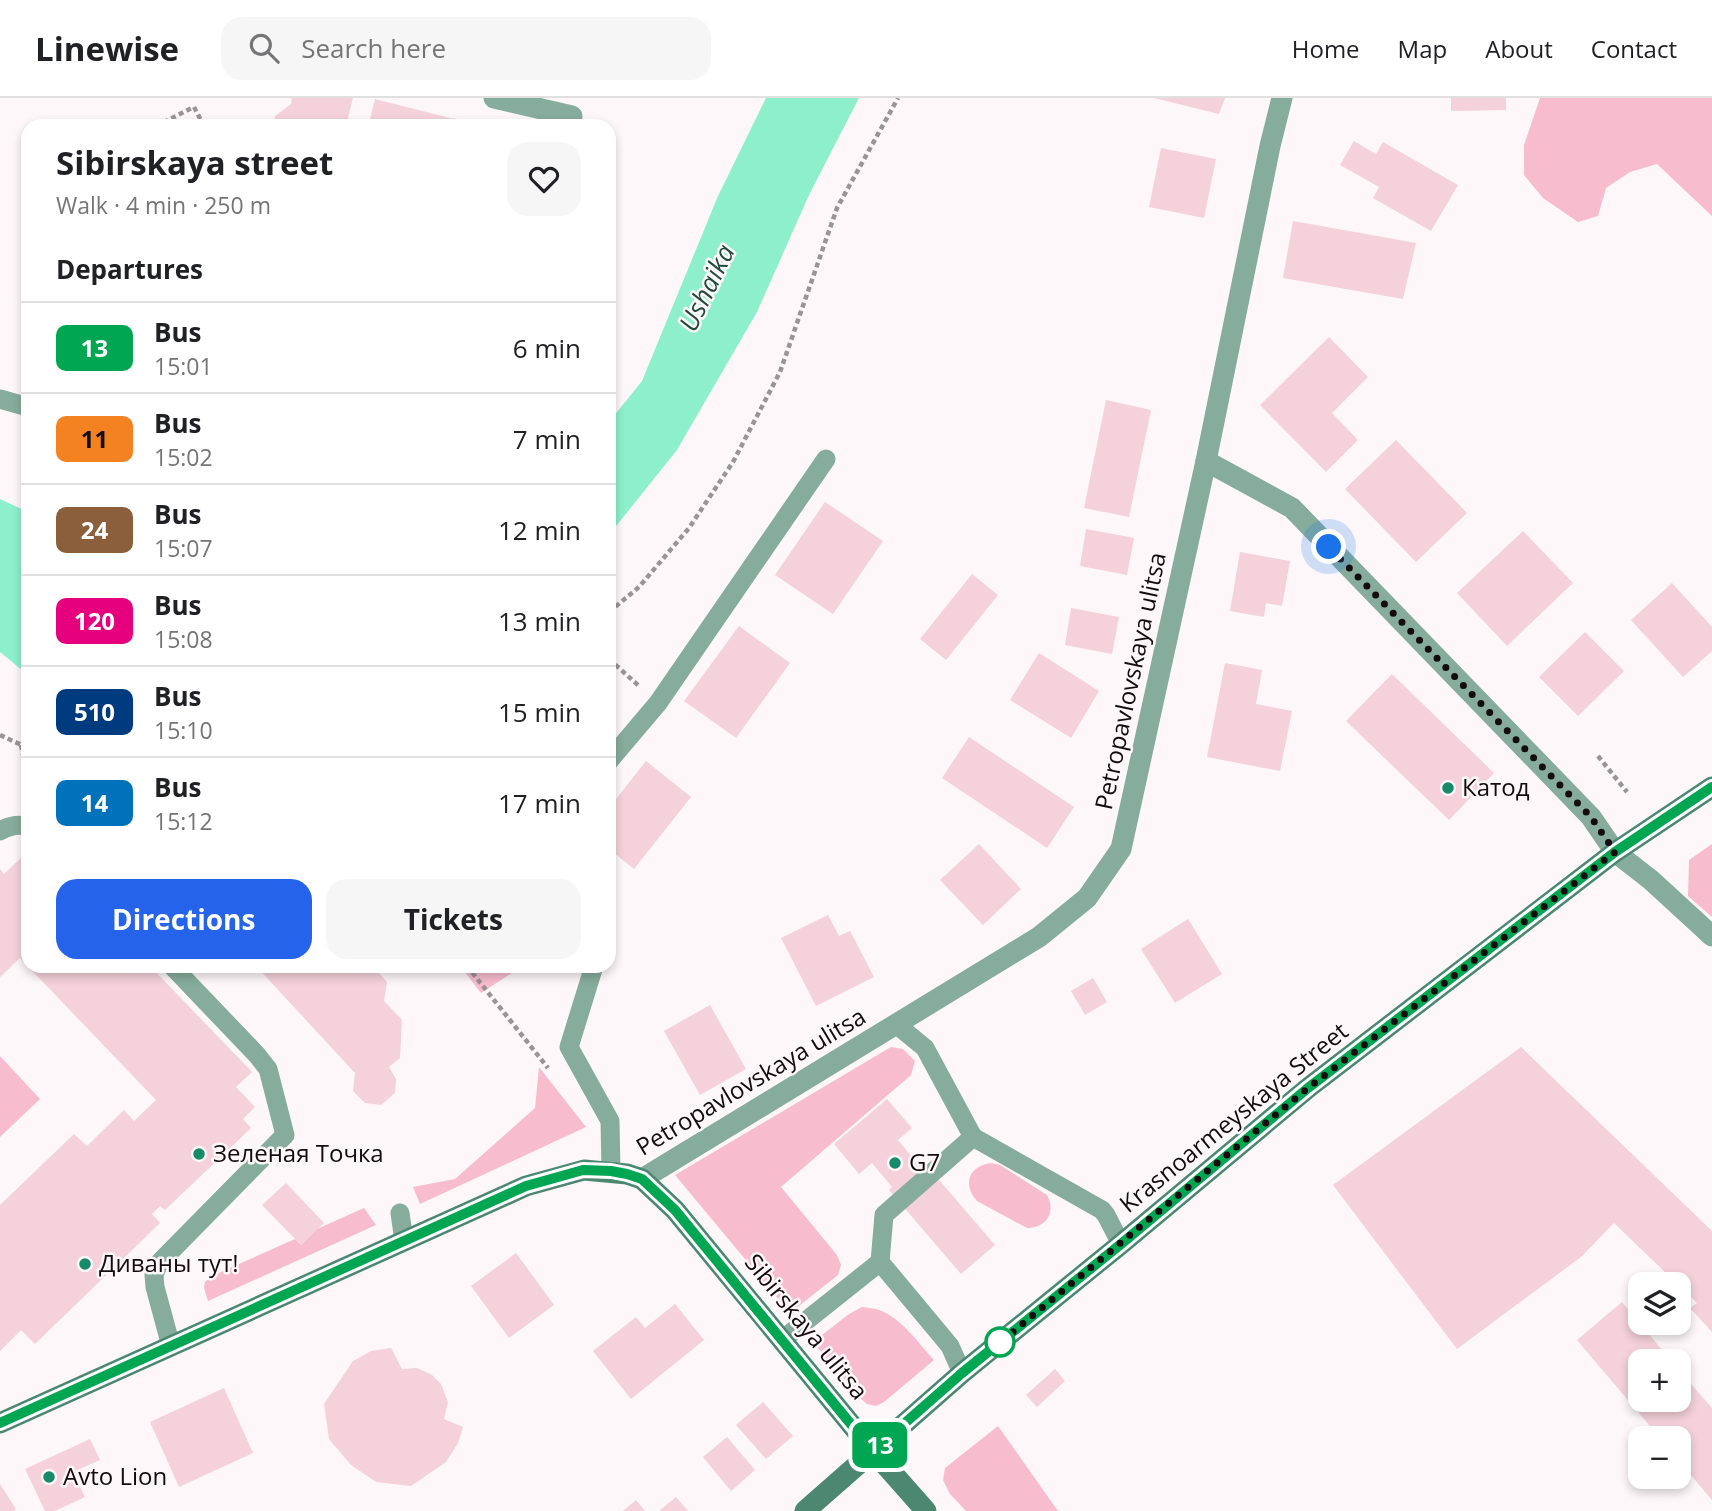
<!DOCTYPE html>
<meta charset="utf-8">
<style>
body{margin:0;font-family:"Open Sans",sans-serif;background:#f6f6f6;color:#202124;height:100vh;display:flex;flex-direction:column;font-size:26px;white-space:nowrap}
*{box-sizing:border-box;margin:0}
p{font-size:23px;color:#757577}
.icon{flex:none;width:38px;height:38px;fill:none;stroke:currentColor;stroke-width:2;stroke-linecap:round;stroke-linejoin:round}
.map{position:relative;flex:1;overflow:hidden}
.details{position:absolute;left:21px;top:21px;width:595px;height:854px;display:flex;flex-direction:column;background:#fff;border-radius:21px;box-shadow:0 4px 10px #0003}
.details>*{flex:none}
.badge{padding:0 14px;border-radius:10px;font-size:24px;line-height:46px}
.buttons{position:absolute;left:1628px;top:1174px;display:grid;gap:14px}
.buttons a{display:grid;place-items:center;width:63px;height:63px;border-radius:14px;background:#fff;box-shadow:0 4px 10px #0003;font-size:35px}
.you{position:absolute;width:35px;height:35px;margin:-18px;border:5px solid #fff;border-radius:50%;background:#1a73e8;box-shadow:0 0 0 10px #1a73e833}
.map>.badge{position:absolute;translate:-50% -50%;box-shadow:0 0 0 4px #fff}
h2{padding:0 35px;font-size:26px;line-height:63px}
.round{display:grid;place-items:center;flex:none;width:74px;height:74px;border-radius:21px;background:#f6f6f6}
.headline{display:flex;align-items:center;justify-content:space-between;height:119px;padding:0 35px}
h1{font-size:33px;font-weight:700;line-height:52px}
.primary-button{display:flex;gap:14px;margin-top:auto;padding:14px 35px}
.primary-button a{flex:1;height:80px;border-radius:21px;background:#2563eb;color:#fff;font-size:28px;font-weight:700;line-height:80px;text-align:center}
.primary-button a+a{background:#f6f6f6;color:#202124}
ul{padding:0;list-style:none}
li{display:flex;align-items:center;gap:21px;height:91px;padding:0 35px;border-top:2px solid #e0e0e0}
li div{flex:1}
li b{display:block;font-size:26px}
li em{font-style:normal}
li .badge{min-width:77px;font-weight:700;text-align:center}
header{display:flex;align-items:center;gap:42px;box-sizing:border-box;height:98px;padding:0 35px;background:#fff;border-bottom:2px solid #e0e0e0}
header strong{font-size:33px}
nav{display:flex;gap:38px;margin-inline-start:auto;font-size:24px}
.search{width:490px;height:63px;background:#f6f6f6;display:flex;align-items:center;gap:18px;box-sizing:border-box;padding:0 24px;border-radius:21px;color:#757577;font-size:26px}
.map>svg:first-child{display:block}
.green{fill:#f8bccf}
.water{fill:#8eefcc}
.building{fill:#f4d1db}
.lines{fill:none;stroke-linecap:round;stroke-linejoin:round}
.path{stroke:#9b9496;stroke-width:4.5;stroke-dasharray:5 3.5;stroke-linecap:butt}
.lane{stroke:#86ac9d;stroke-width:19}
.street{stroke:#86ac9d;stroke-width:21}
.secondary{stroke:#4b8771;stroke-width:21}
.line-casing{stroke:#fff;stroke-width:16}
.line{stroke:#00a651;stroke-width:10}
.walk{stroke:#140c0e;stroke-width:7;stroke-dasharray:0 12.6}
.poi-dot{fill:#178a6a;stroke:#fdf7f9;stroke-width:2.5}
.stop-dot{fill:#fff;stroke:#00a651;stroke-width:3.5}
.labels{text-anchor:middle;stroke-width:5;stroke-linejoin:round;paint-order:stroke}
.street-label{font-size:24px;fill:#140c0e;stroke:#fdf7f9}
.poi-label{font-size:24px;fill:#140c0e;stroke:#fdf7f9;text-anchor:start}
.water-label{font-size:26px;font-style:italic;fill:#204a3c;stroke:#fdf7f9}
</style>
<header>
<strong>Linewise</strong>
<div class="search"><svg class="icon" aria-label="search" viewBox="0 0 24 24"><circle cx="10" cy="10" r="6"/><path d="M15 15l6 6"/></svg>Search here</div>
<nav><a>Home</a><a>Map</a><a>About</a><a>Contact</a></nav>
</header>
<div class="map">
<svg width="1712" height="1413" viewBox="0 0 1712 1413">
<rect width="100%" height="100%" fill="#fdf7f9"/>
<!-- green -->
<g class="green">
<path d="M1540,0H1712V118L1657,66L1630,74L1606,90L1598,118L1578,124L1543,100L1524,77V47Z"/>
<path d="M1712,746V819L1688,798L1689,762Z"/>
<path d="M460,868H523L481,895Z"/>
<path d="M891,949L903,951L915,963L911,977L781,1089L837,1157L841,1167L838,1177L790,1215L675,1077Z"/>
<path d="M0,958L40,1001L0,1039Z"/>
<path d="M539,969L586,1029L420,1106L413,1089L455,1081L535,1010Z"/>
<path d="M991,1065L1000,1067L1047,1097C1057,1115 1045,1130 1027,1130L977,1103C962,1086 969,1068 991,1065Z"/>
<path d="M364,1110L376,1127L208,1203L204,1190L205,1184L212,1178L295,1141L301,1147L317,1131Z"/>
<path d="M862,1209C868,1210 874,1210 879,1212C902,1220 918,1245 934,1262L884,1304L876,1308L867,1306L861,1301L813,1244L849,1216Z"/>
<path d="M998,1328L1058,1413H966L950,1396L943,1382L945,1370Z"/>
</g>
<!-- water -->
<g class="water">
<path d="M766,0H859L809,97L757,214L677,352L617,427L609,432V324L642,283L718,98Z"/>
<path d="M0,401L28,414V577L0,554Z"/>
</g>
<!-- building -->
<g class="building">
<path d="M292,0H353L346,28H273L275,18L291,6Z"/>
<path d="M1154,0H1225L1219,16Z"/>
<path d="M1451,0H1506V12L1451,13Z"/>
<path d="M375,1L450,20L448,28H398L370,21Z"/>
<path d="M452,20L481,27V28H450Z"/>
<path d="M1354,43L1376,56L1383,44L1458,87L1431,133L1373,100L1379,89L1340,67Z"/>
<path d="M1161,50L1216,61L1204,120L1149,109Z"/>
<path d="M1293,123L1416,145L1403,201L1283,180Z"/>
<path d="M1329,239L1368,279L1332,315L1358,342L1326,374L1260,307Z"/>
<path d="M1106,302L1151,312L1129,419L1084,410Z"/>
<path d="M1396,342L1467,415L1416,464L1345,391Z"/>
<path d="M825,404L883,443L833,516L775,477Z"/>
<path d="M1086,431L1134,440L1127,477L1080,468Z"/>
<path d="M1523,433L1573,485L1507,548L1457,495Z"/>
<path d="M1240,454L1290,463L1282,508L1266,505L1264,519L1230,513Z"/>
<path d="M972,476L998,497L946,562L920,541Z"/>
<path d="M1672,485L1712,529V553L1683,579L1631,522Z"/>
<path d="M1071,510L1119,519L1112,556L1065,547Z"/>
<path d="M739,528L790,565L736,640L684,603Z"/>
<path d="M1585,534L1624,573L1578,618L1539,579Z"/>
<path d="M1039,555L1099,593L1071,640L1010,602Z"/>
<path d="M1225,565L1262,572L1256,606L1292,613L1280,673L1207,659Z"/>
<path d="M1392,576L1494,675L1449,722L1346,623Z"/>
<path d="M969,639L1074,709L1047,750L942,680Z"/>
<path d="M646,663L691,699L634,771L609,751V710Z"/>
<path d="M979,746L1021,791L983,827L940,782Z"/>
<path d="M24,757L28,761V868H150L252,974L236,989L255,1009L243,1021L251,1030L165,1112L160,1108L152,1116L160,1125L35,1246L21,1232L0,1253V1107L74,1036L87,1048L124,1012L134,1023L156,1002L20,860L0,879V771L4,776Z"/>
<path d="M828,817L839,838L850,833L874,879L816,908L781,840Z"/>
<path d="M1188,821L1222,876L1175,905L1141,851Z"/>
<path d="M256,868H364L376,872L387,884L384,903L402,922L400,960L389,969L396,981L395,995L381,1007L365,1005L353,993L355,975Z"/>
<path d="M1093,880L1107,904L1085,917L1071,893Z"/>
<path d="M710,907L746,971L700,997L664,933Z"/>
<path d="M1521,949L1712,1133V1234L1690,1210L1697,1205L1614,1125L1581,1159L1457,1251L1333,1087Z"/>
<path d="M887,1001L912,1030L898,1042L918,1066L922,1062L995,1147L961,1176L889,1092L892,1089L872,1065L859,1076L834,1046Z"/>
<path d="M286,1085L324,1125L301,1147L262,1107Z"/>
<path d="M516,1155L554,1207L509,1240L471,1188Z"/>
<path d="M1622,1204L1672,1264H1640V1302H1678V1271L1712,1310V1402L1678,1362V1340H1660L1577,1242Z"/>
<path d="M675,1206L704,1242L631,1301L593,1253L636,1219L645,1230Z"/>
<path d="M391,1250L402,1271L417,1270L432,1277L441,1286L448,1304L444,1321L463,1329L458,1345L446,1364L411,1388L376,1384L351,1367L329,1341L324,1306L353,1263L371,1253Z"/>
<path d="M1055,1271L1065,1283L1037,1309L1026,1297Z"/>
<path d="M224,1290L253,1355L179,1389L150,1324Z"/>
<path d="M763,1304L793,1338L766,1361L736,1327Z"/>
<path d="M727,1339L755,1372L731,1393L703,1359Z"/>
<path d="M90,1341L100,1362L73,1374L85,1399L55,1413H45L25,1371Z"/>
<path d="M0,1386L16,1411L14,1413H0Z"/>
<path d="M676,1399L688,1413H659Z"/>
<path d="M636,1402L645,1413H623Z"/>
</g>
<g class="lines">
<!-- path -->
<g class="path">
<path d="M156,28L194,9L204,28"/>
<path d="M609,514L639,489L689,430L733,364L780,274L837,110L898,0"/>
<path d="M609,561L639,588"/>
<path d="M0,637L28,650"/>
<path d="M21,647L28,680"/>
<path d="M1598,658L1627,694"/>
<path d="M467,868L548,970"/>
</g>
<!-- lane -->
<g class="lane">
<path d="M0,301L28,309"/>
<path d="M609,663L658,605L826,361"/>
<path d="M0,733C9,728 18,725 28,729"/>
<path d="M594,868L569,949L610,1023L611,1074"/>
<path d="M897,927L925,950L973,1039"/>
<path d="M400,1115L404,1143"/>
<path d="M782,1242L880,1164"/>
<path d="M171,1248L155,1189L154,1177L159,1165L285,1037L268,971L257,957L172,868"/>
<path d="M962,1275L950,1248L880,1164L884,1117L973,1039L1102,1112L1106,1117L1121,1146"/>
</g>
<!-- street -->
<g class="street">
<path d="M494,0L572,18L569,28"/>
<path d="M1206,363L1292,410L1591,719L1615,754L1651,782L1712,838"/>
<path d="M642,1081L1039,839L1087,800L1121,751L1206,363L1270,48L1282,0"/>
</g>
<!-- secondary -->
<g class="secondary">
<path d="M0,1325L526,1088L584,1072L627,1076L642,1081L675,1112L873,1353L926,1413"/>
<path d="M805,1413L962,1275L1121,1146L1308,990L1615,754L1712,689"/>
</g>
</g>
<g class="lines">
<defs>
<path id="line" d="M0,1325L526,1088L583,1072L611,1073L627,1076L642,1081L675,1112L873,1353L962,1275L1121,1146L1308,990L1615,754L1712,689"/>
</defs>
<!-- line casing -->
<use href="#line" class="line-casing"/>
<!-- line -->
<use href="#line" class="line"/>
<!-- walk -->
<path class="walk" d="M1000,1244L997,1247L1308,990L1615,754L1591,719L1329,449"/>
</g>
<!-- markers -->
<g class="poi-dot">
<circle cx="1448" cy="690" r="7"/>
<circle cx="199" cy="1056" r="7"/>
<circle cx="895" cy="1065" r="7"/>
<circle cx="85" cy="1166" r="7"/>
<circle cx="49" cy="1379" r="7"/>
</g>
<circle class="stop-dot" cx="1000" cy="1244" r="14"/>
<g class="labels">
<!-- street labels -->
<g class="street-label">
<text transform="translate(1131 583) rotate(-78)" y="8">Petropavlovskaya ulitsa</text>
<text transform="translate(751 984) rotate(-31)" y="8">Petropavlovskaya ulitsa</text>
<text transform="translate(1234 1020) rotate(-39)" y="8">Krasnoarmeyskaya Street</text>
<text transform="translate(806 1229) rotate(51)" y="8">Sibirskaya ulitsa</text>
</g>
<!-- poi labels -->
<g class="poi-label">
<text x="1462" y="698">Катод</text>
<text x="213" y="1064">Зеленая Точка</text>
<text x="909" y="1073">G7</text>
<text x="99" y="1174">Диваны тут!</text>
<text x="63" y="1387">Avto Lion</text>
</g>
<!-- water labels -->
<g class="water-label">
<text transform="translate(707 190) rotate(-64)" y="9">Ushaika</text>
</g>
</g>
</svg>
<div class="buttons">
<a><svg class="icon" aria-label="layers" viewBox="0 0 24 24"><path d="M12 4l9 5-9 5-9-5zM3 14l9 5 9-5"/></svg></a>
<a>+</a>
<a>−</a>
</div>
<div class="you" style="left:1329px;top:449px"></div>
<b class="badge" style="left:880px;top:1347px;background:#00a651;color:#fff">13</b>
<section class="details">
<div class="headline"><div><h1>Sibirskaya street</h1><p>Walk · 4 min · 250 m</p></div><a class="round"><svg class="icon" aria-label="heart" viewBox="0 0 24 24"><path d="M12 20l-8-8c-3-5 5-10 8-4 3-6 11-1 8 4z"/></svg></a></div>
<h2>Departures</h2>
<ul>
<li><span class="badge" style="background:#00a651;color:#fff">13</span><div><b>Bus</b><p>15:01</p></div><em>6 min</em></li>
<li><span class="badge" style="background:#f58220;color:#111">11</span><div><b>Bus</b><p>15:02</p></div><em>7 min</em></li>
<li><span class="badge" style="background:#8b5e3c;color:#fff">24</span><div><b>Bus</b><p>15:07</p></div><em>12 min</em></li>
<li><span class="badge" style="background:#e6007e;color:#fff">120</span><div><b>Bus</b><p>15:08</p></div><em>13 min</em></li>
<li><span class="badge" style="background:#003b80;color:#fff">510</span><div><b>Bus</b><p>15:10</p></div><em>15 min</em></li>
<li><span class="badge" style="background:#0072bc;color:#fff">14</span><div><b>Bus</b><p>15:12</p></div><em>17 min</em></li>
</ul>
<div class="primary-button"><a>Directions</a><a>Tickets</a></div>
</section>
</div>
